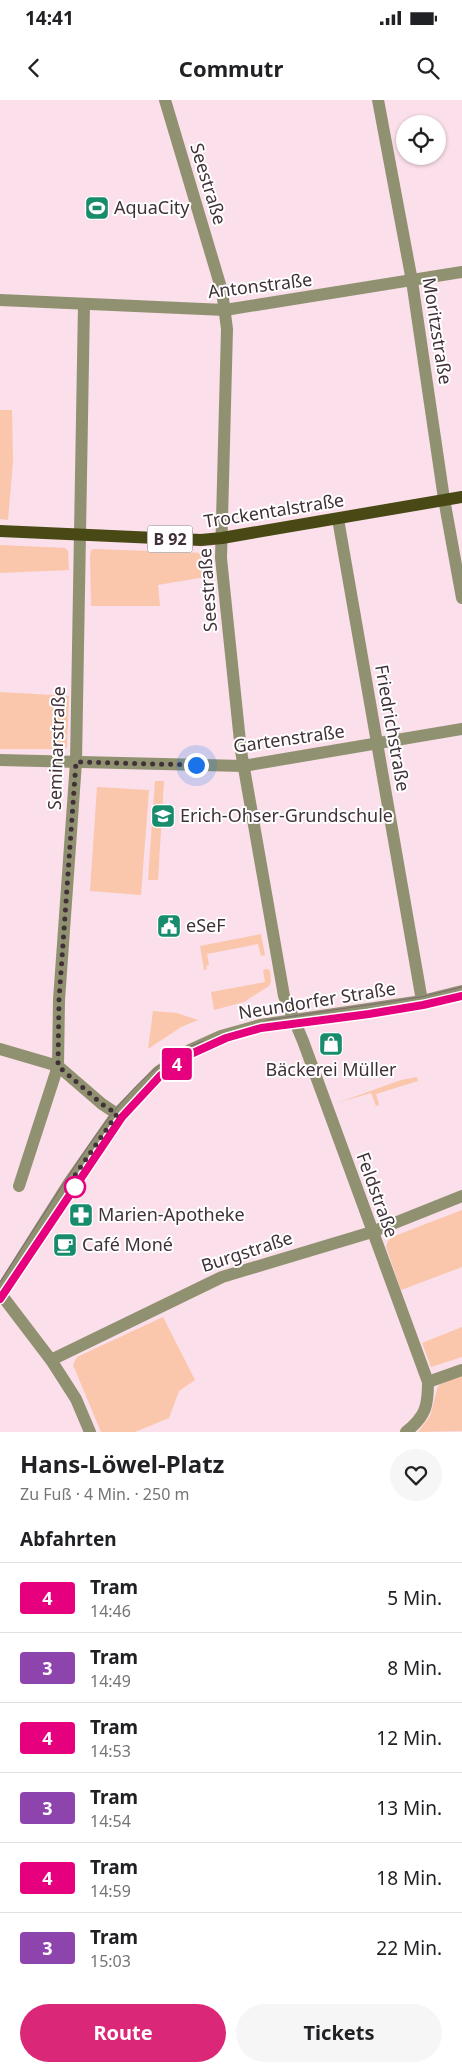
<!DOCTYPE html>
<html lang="de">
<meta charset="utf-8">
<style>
body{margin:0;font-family:"Noto Sans",sans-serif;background:#f6f6f6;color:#202124;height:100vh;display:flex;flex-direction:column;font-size:19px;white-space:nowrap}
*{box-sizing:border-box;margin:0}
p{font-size:16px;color:#757577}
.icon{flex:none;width:28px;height:28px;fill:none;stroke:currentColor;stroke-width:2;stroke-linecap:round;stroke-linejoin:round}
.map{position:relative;height:1332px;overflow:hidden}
.sheet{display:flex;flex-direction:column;background:#fff;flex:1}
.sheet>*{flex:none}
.badge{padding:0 10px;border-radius:4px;font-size:18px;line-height:32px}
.buttons{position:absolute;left:396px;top:15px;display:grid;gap:10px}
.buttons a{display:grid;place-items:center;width:50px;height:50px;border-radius:50%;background:#fff;box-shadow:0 1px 4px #0004;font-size:25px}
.you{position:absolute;width:25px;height:25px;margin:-12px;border:4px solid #fff;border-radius:50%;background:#1a73e8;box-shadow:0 0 0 8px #1a73e833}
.map>.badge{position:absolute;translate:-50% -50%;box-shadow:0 0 0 2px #fff}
h2{padding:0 20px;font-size:19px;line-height:45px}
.round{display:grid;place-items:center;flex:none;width:52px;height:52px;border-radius:26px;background:#f6f6f6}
.summary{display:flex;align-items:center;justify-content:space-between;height:85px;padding:0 20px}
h1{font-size:24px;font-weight:700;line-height:38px}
.action{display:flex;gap:10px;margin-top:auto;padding:10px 20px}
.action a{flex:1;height:58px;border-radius:30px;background:#db2777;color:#fff;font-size:20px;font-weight:700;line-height:58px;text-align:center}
.action a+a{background:#f6f6f6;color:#202124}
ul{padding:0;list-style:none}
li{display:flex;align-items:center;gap:15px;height:70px;padding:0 20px;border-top:1px solid #e0e0e0}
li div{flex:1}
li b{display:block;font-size:19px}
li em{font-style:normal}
li .badge{min-width:55px;font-weight:700;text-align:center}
.status{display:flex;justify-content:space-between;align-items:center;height:35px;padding:0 25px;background:#fff;direction:ltr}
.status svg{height:14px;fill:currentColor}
header{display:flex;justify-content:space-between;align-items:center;height:65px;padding:0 20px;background:#fff;font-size:22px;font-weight:700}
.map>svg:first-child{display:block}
.green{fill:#fac7ac}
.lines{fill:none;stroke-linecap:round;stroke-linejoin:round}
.minor{stroke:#909170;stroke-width:12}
.major{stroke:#494915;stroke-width:12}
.tram{stroke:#7e6973;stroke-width:1}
.line-casing{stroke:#fff;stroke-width:11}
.line{stroke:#e6007e;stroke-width:8}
.walk{stroke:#413038;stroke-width:5;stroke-dasharray:0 9}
.stop-dot{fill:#fff;stroke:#e6007e;stroke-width:2.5}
.labels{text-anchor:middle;stroke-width:4;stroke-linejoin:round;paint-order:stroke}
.shield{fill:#fff;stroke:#7a6e74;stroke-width:1}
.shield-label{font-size:16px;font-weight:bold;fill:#413038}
.street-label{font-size:18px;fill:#413038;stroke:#fff}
.poi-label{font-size:18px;fill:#413038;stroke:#fff;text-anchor:start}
</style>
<div class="status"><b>14:41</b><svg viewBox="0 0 49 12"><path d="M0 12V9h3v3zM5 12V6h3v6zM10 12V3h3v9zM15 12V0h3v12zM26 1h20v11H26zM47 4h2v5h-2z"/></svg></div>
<header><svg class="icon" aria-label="back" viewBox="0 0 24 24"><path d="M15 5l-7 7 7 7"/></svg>Commutr<svg class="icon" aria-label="search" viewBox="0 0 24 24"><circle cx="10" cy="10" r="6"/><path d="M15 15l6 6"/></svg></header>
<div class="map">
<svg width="462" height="1332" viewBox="0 0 462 1332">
<rect width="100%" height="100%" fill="#fbdfeb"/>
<!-- green -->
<g class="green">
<path d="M0,310H12L13,361L8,420L0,419Z"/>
<path d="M0,445L65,448L68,451L69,470L0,473Z"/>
<path d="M94,449L206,453L208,455L201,456L203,473H210L211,476L158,485L160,506H91L90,457L91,450Z"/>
<path d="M0,592L69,596L67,647L65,649H0Z"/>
<path d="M155,681H164L158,780H148Z"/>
<path d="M97,687L149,690L141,795L90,791Z"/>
<path d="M261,834L265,855L261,856L258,844L207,854L209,865L206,866L207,869L204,870L200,846Z"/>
<path d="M268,869L270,871L271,882L269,886L244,902L214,910L211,892L265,882L263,870Z"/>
<path d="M153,911L177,913L198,920L181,927L148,949Z"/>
<path d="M417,977L418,981L376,994L379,1005L376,1006L371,993L337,1003L401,980Z"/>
<path d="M462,1110V1167L401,1190L386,1147L388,1141L392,1137Z"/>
<path d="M163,1217L195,1280L179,1291L169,1318L135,1332H101L73,1265L77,1257Z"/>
<path d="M462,1227V1257L431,1267L422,1243Z"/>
<path d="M462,1276V1331L418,1332L430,1316L438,1286L452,1278Z"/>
</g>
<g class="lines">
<!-- minor -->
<g class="minor">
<path d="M165,0L222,191L227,229L221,458L241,651L284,896L303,941L428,1282C428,1306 426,1316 406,1332"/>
<path d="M378,0L412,181L444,399L462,498"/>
<path d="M0,200L225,210L462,172"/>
<path d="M338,419L422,901"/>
<path d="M0,660L243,666L462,629"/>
<path d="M0,949L58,966L102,1004L117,1014"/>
<path d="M19,1086L58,966L59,900L76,662L84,204"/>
<path d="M0,1192L69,1083L117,1014L158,972L190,950L221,936L260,925L422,901L462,891"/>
<path d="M0,1193L51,1260L76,1299L90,1332"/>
<path d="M51,1260L222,1177L372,1132L462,1096"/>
<path d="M428,1282L462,1270"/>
</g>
<!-- major -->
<path class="major" d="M0,431L201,440L222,438L462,397"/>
<!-- tram -->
<g class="tram">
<path d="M267,920L421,897L462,887"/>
<path d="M0,1182C20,1151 40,1120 60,1089C96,1034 139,964 203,941"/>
<path d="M0,1199L122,1017L161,975L193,953L226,938L261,928L369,914L423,905L462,896"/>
</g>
</g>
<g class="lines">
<defs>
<path id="line" d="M0,1199L122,1017L161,975L193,953L226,938L261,928L369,914L423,905L462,896"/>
</defs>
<!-- line casing -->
<use href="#line" class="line-casing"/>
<!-- line -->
<use href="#line" class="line"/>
<!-- walk -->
<path class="walk" d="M75,1087L69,1084L117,1014L102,1004L58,966L59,900L76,662L196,665"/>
</g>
<!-- icons -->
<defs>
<symbol id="stadium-square" viewBox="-11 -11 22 22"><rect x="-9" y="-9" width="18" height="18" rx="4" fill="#188c6d" stroke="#fff"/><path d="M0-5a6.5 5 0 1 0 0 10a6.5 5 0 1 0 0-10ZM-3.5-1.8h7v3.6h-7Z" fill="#fff"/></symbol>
<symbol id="school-square" viewBox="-11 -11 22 22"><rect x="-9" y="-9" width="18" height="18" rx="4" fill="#188c6d" stroke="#fff"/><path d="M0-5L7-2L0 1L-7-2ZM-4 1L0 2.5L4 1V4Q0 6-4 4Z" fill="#fff"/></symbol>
<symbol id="civic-square" viewBox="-11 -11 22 22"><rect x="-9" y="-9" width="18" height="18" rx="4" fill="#188c6d" stroke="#fff"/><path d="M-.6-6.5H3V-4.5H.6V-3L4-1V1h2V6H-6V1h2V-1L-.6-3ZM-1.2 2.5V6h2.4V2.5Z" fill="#fff"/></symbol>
<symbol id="shop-square" viewBox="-11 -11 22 22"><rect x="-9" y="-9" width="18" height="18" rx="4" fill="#188c6d" stroke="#fff"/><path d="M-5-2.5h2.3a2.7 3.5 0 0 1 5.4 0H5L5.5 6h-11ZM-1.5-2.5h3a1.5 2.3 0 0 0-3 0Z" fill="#fff"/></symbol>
<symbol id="pharmacy-square" viewBox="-11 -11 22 22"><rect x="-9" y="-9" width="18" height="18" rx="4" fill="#188c6d" stroke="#fff"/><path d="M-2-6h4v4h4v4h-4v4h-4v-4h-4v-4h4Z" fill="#fff"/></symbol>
<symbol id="cafe-square" viewBox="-11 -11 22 22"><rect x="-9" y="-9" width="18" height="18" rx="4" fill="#188c6d" stroke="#fff"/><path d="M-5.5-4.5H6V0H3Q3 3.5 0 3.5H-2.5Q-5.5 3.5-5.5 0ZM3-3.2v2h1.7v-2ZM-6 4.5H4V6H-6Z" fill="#fff"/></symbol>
</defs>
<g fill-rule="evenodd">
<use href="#stadium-square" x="83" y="94" width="28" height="28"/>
<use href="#school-square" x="149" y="702" width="28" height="28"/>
<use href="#civic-square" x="155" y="812" width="28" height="28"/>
<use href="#shop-square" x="317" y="930" width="28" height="28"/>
<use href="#pharmacy-square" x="67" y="1101" width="28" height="28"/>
<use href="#cafe-square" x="51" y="1131" width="28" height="28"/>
</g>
<!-- markers -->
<circle class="stop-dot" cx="75" cy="1087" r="10"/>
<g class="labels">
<!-- shield labels -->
<rect class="shield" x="147.5" y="425.5" width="45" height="27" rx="4"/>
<g class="shield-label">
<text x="170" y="445">B 92</text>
</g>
<!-- street labels -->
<g class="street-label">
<text transform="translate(208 84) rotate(73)" y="6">Seestraße</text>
<text transform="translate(260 186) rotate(-7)" y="6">Antonstraße</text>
<text transform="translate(437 231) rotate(81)" y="6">Moritzstraße</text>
<text transform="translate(274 411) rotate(-9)" y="6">Trockentalstraße</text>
<text transform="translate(208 490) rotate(-94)" y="6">Seestraße</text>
<text transform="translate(392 628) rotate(80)" y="6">Friedrichstraße</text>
<text transform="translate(289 639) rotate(-8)" y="6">Gartenstraße</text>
<text transform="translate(57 648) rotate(-88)" y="6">Seminarstraße</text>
<text transform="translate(317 901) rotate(-9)" y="6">Neundorfer Straße</text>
<text transform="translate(377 1095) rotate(70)" y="6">Feldstraße</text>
<text transform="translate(247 1152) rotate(-18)" y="6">Burgstraße</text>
</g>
<!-- poi labels -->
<g class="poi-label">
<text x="114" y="114">AquaCity</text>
<text x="180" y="722">Erich-Ohser-Grundschule</text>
<text x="186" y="832">eSeF</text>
<text x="331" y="976" text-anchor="middle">Bäckerei Müller</text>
<text x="98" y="1121">Marien-Apotheke</text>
<text x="82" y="1151">Café Moné</text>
</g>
</g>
</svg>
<div class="buttons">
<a><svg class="icon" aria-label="locate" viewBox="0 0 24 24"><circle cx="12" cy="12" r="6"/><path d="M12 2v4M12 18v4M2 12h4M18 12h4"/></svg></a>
</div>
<div class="you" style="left:196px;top:665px"></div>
<b class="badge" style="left:177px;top:964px;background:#e6007e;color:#fff">4</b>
</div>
<section class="sheet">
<div class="summary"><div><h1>Hans-Löwel-Platz</h1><p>Zu Fuß · 4 Min. · 250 m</p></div><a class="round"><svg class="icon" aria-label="heart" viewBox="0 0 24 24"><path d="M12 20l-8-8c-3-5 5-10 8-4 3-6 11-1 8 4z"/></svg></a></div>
<h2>Abfahrten</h2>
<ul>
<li><span class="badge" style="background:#e6007e;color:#fff">4</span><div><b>Tram</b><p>14:46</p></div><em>5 Min.</em></li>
<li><span class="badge" style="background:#8e44ad;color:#fff">3</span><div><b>Tram</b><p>14:49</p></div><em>8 Min.</em></li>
<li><span class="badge" style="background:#e6007e;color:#fff">4</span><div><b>Tram</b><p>14:53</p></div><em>12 Min.</em></li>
<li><span class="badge" style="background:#8e44ad;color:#fff">3</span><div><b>Tram</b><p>14:54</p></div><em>13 Min.</em></li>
<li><span class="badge" style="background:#e6007e;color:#fff">4</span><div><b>Tram</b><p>14:59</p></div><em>18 Min.</em></li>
<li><span class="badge" style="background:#8e44ad;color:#fff">3</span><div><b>Tram</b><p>15:03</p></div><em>22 Min.</em></li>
</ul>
<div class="action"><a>Route</a><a>Tickets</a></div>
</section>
